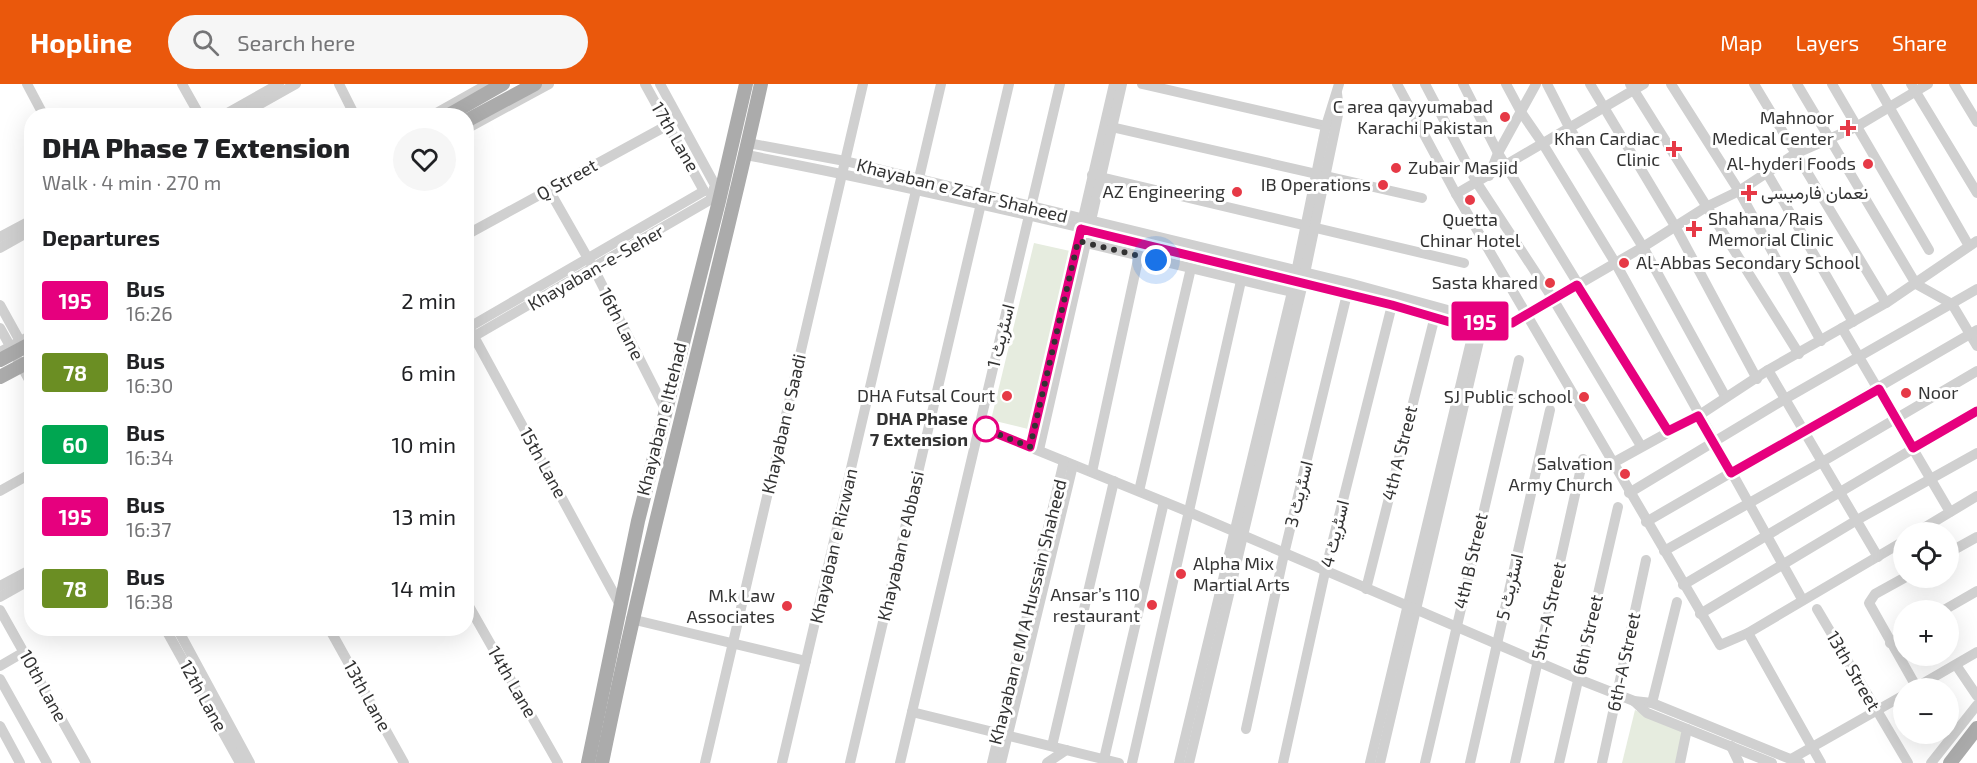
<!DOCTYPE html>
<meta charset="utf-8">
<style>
body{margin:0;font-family:"Exo 2",Vazirmatn,sans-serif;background:#f6f6f6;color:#202124;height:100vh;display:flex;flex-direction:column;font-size:22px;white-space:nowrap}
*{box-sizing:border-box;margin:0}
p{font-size:20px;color:#757577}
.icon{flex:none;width:33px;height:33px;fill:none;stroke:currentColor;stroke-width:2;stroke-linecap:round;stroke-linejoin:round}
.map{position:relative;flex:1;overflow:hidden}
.sheet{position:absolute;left:24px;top:24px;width:450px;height:528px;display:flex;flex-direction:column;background:#fff;border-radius:24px;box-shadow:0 6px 24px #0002}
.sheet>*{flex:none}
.badge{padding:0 12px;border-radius:4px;font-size:21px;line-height:39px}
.buttons{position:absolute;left:1893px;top:438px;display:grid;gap:12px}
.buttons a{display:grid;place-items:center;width:66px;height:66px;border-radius:50%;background:#fff;box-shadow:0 6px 24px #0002;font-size:30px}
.you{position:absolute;width:30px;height:30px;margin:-15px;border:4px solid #fff;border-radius:50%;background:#1a73e8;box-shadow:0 0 0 9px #1a73e833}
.map>.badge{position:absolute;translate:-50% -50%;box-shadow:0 0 0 3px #fff}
h2{padding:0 18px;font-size:22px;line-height:54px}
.round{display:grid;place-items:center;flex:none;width:63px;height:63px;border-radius:32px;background:#f6f6f6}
.overview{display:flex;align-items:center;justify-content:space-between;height:102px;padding:0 18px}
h1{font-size:28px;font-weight:800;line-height:45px}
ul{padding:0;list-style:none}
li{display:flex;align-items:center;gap:18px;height:72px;padding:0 18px}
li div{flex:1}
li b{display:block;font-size:22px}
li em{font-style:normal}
li .badge{min-width:66px;font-weight:700;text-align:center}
header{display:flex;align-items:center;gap:36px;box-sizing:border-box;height:84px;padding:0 30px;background:#ea580c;color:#fff}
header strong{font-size:28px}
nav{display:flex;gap:33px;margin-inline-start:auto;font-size:21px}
.search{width:420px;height:54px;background:#f6f6f6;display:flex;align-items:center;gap:15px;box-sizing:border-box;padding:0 21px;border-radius:33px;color:#757577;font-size:22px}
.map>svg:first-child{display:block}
.green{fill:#e6ecdf}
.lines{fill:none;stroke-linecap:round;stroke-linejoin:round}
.minor{stroke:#d0d0d0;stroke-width:10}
.major{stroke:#ababab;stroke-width:14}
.line-casing{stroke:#fff;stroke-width:14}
.line{stroke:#e6007e;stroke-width:9}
.walk{stroke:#333;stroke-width:6;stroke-dasharray:0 10.8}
.poi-dot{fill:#e63946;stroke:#fff;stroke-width:2}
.stop-dot{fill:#fff;stroke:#e6007e;stroke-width:3}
.labels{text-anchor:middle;stroke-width:6;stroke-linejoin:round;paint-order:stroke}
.poi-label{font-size:18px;fill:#333;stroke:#fff;text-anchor:end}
.street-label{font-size:18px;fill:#333;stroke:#fff}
.stop-label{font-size:18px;font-weight:bold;fill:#333;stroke:#fff;text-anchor:end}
</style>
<header>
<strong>Hopline</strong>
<div class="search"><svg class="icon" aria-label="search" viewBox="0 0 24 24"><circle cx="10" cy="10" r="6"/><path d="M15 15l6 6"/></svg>Search here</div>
<nav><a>Map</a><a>Layers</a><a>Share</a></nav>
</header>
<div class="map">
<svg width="1977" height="679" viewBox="0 0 1977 679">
<rect width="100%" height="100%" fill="#fff"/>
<!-- green -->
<g class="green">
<path d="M1034,159L1070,167L1028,345L991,336Z"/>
<path d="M1635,626L1684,648L1677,679H1622Z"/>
</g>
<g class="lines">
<!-- minor -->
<g class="minor">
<path d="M27,0L44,32"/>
<path d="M182,0L200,32"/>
<path d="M339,0L355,32"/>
<path d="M645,0L704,107"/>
<path d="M1142,0L1326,42"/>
<path d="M1397,0L1456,110L1720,561L1748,549L1904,457"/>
<path d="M1425,0L1477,99L1553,215L1641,362"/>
<path d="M1463,0L1498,69L1668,347"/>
<path d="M1506,0L1521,28L1543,60L1616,180L1802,515"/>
<path d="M1547,0L1570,45L1643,163L1725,312"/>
<path d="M1590,0L1675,142L1757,295"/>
<path d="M1630,0L1799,270"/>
<path d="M1671,0L1739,107L1821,257"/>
<path d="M1754,0L1886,219"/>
<path d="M1797,0L1916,200L1952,220L1977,262"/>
<path d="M1832,0L1929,166"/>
<path d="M1876,0L1969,162"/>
<path d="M1911,0L1977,109"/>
<path d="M1954,0L1977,38"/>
<path d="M222,32L279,0"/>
<path d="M239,32L296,0"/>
<path d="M431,32L488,0"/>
<path d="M1107,42L1422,114"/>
<path d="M466,45L549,0"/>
<path d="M748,59L845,77L1349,199L1477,234L1482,244L1380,679"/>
<path d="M746,71C947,109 1146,159 1344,209C1366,215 1457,233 1470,244L1472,253L1370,679"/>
<path d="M1767,89L1853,238"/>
<path d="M1092,91L1464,179"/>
<path d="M1489,92L1498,69L1536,0"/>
<path d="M549,106L594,185L666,327"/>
<path d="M1456,110L1644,0"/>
<path d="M466,151L668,41"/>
<path d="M0,153L32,136"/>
<path d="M1082,158L1292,208"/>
<path d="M0,164L32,146"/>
<path d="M0,221L26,268"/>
<path d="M466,238L619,519"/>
<path d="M1476,240L1483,236L1512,239L1643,163L1706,123L1739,107L1795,70L1856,43L1928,0"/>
<path d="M0,244L32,301"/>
<path d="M1842,244L1950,428"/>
<path d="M466,245L704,107"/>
<path d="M466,257L710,116L715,101L660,0"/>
<path d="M0,268L32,251"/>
<path d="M1768,286L1878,473"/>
<path d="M978,342L1189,428L1578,595L1634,617L1652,619L1800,679"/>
<path d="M1030,363L1114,0"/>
<path d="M1039,366L1122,0"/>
<path d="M1611,380L1698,332L1768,286L1886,219L1977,157"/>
<path d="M1092,388L1139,171"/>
<path d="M0,407L32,389"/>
<path d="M1139,407L1191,184"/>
<path d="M1629,409L1785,315L1977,205"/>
<path d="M1646,438L1977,246"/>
<path d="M1917,448L1977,412"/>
<path d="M1664,467L1822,378L1977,287"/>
<path d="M1948,469L1977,453"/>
<path d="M1904,494L1875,510L1869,519L1917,604"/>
<path d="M1683,501L1977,327"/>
<path d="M0,502L32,485"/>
<path d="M1366,505L1435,232"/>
<path d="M0,513L32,495"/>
<path d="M466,517L558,679"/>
<path d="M1817,525L1908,679"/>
<path d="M0,526L86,679"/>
<path d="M1944,526L1977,507"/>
<path d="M1700,530L1857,436L1977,369"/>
<path d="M631,535L806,577"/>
<path d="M165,544L240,679"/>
<path d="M177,544L250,679"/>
<path d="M329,544L404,679"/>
<path d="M1748,549L1821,679"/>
<path d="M1890,559L1904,550"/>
<path d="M1956,581L1977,612"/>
<path d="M0,582L24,568"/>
<path d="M0,595L47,679"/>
<path d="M1915,604L1977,568"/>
<path d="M1634,617L1647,629L1772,679"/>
<path d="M1652,619L1677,518"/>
<path d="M912,628L1119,679"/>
<path d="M0,642L20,679"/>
<path d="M1246,645L1284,470L1347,210"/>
<path d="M1052,662L1114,397"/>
<path d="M1731,662L1739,679"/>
<path d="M1104,675L1164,418"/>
<path d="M1791,675L1904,611"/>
<path d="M705,679L863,0"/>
<path d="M782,679L941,0"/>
<path d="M850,679L1009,0"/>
<path d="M900,679L1060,0"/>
<path d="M992,679L1064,377"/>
<path d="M1001,679L1073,381"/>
<path d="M1047,679L1066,666"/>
<path d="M1132,679L1241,197"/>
<path d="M1179,679L1292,208L1326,42L1339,0"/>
<path d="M1189,679L1303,199L1339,26L1337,9"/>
<path d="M1283,679L1325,488L1392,221"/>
<path d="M1425,679L1519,276"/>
<path d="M1470,679L1550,326"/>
<path d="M1515,679L1583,375"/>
<path d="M1559,679L1618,423"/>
<path d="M1602,679L1646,476"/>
<path d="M1680,679L1687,645"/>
<path d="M1931,679L1977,621"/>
</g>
<!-- major -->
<g class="major">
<path d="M447,32L503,0"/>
<path d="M466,37L535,0"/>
<path d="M0,276L32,259"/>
<path d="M0,293L32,276"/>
<path d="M588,679L638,437L719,117L746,0"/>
<path d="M602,679C648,451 711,227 761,0"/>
<path d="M1950,679L1977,644"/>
</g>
</g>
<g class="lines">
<defs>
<path id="line" d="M978,342L1030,363L1081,145L1392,221L1470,244L1483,236L1512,239L1577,201L1668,347L1698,332L1731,389L1879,305L1913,364L1977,327"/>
</defs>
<!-- line casing -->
<use href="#line" class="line-casing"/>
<!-- line -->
<use href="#line" class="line"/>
<!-- walk -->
<path class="walk" d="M986,345L978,342L1030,363L1078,157L1156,176"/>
</g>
<!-- markers -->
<g class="poi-dot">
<circle cx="1505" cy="33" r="6"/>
<path d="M1845 35h6v6h6v6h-6v6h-6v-6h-6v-6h6z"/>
<path d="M1671 56h6v6h6v6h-6v6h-6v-6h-6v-6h6z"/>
<circle cx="1868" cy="80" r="6"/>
<circle cx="1396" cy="84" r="6"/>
<circle cx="1383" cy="101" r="6"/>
<circle cx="1237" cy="108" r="6"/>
<path d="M1746 100h6v6h6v6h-6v6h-6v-6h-6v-6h6z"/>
<circle cx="1470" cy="116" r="6"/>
<path d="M1691 136h6v6h6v6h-6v6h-6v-6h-6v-6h6z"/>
<circle cx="1624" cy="179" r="6"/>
<circle cx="1550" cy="199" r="6"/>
<circle cx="1906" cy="309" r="6"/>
<circle cx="1007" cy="312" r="6"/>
<circle cx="1584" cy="313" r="6"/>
<circle cx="1625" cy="390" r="6"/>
<circle cx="1181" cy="490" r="6"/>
<circle cx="1152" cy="521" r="6"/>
<circle cx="787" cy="522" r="6"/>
</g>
<circle class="stop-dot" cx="986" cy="345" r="12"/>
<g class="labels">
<!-- poi labels -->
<g class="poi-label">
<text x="1493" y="29">C area qayyumabad<tspan x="1493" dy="21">Karachi Pakistan</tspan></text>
<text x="1834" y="40">Mahnoor<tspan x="1834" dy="21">Medical Center</tspan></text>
<text x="1660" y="61">Khan Cardiac<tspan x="1660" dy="21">Clinic</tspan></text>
<text x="1856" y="86">Al-hyderi Foods</text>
<text x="1408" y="90" text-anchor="start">Zubair Masjid</text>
<text x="1371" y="107">IB Operations</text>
<text x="1225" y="114">AZ Engineering</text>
<text x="1761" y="115" text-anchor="start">نعمان فارمیسی</text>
<text x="1708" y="141" text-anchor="start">Shahana/Rais<tspan x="1708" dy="21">Memorial Clinic</tspan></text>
<text x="1470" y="142" text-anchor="middle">Quetta<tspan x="1470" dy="21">Chinar Hotel</tspan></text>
<text x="1636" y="185" text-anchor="start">Al-Abbas Secondary School</text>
<text x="1538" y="205">Sasta khared</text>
<text x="1918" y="315" text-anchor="start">Noor</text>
<text x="995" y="318">DHA Futsal Court</text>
<text x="1572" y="319">SJ Public school</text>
<text x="1613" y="386">Salvation<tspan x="1613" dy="21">Army Church</tspan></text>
<text x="1193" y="486" text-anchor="start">Alpha Mix<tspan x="1193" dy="21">Martial Arts</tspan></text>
<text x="1140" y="517">Ansar’s 110<tspan x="1140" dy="21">restaurant</tspan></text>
<text x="775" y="518">M.k Law<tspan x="775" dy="21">Associates</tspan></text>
</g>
<!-- street labels -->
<g class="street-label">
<text transform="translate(675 53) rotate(60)" y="6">17th Lane</text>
<text transform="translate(567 96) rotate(-29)" y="6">Q Street</text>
<text transform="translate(962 107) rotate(14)" y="6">Khayaban e Zafar Shaheed</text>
<text transform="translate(596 184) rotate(-30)" y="6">Khayaban-e-Seher</text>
<text transform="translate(621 240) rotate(63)" y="6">16th Lane</text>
<text transform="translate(1001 252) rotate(-76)" y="6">اسٹریٹ 1</text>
<text transform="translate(662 335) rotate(-76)" y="6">Khayaban e Ittehad</text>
<text transform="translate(784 340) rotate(-77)" y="6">Khayaban e Saadi</text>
<text transform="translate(1400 369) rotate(-76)" y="6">4th A Street</text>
<text transform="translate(543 379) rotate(61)" y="6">15th Lane</text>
<text transform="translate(1299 410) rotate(-76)" y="6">اسٹریٹ 3</text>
<text transform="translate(1335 450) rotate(-76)" y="6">اسٹریٹ 4</text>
<text transform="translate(834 462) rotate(-77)" y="6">Khayaban e Rizwan</text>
<text transform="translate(901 462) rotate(-77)" y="6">Khayaban e Abbasi</text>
<text transform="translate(1471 477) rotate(-77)" y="6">4th B Street</text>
<text transform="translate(1510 503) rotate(-77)" y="6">اسٹریٹ 5</text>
<text transform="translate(1549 527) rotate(-77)" y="6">5th-A Street</text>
<text transform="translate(1028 528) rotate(-76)" y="6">Khayaban e M A Hussain Shaheed</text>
<text transform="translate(1588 551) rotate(-77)" y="6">6th Street</text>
<text transform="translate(1624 578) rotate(-78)" y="6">6th-A Street</text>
<text transform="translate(1853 587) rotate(60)" y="6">13th Street</text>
<text transform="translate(512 598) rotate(60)" y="6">14th Lane</text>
<text transform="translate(43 602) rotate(61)" y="6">10th Lane</text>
<text transform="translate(203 612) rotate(61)" y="6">12th Lane</text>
<text transform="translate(367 612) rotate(61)" y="6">13th Lane</text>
</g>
<!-- stop labels -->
<g class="stop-label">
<text x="968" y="341">DHA Phase<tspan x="968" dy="21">7 Extension</tspan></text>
</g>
</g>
</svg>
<div class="buttons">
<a><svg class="icon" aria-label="locate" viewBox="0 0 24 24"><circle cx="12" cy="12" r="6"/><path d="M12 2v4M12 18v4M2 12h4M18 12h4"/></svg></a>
<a>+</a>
<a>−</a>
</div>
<div class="you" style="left:1156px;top:176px"></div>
<b class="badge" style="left:1480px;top:237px;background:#e6007e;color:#fff">195</b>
<section class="sheet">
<div class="overview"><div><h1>DHA Phase 7 Extension</h1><p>Walk · 4 min · 270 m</p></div><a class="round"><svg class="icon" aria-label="heart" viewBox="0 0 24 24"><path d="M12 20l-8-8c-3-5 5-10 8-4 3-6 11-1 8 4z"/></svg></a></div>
<h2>Departures</h2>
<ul>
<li><span class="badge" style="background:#e6007e;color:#fff">195</span><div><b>Bus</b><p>16:26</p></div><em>2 min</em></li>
<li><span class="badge" style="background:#6b8e23;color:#fff">78</span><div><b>Bus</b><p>16:30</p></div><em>6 min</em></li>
<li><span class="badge" style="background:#00a651;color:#fff">60</span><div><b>Bus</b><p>16:34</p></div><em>10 min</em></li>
<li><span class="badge" style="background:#e6007e;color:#fff">195</span><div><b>Bus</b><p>16:37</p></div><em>13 min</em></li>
<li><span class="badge" style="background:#6b8e23;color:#fff">78</span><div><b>Bus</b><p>16:38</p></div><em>14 min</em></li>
</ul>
</section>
</div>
